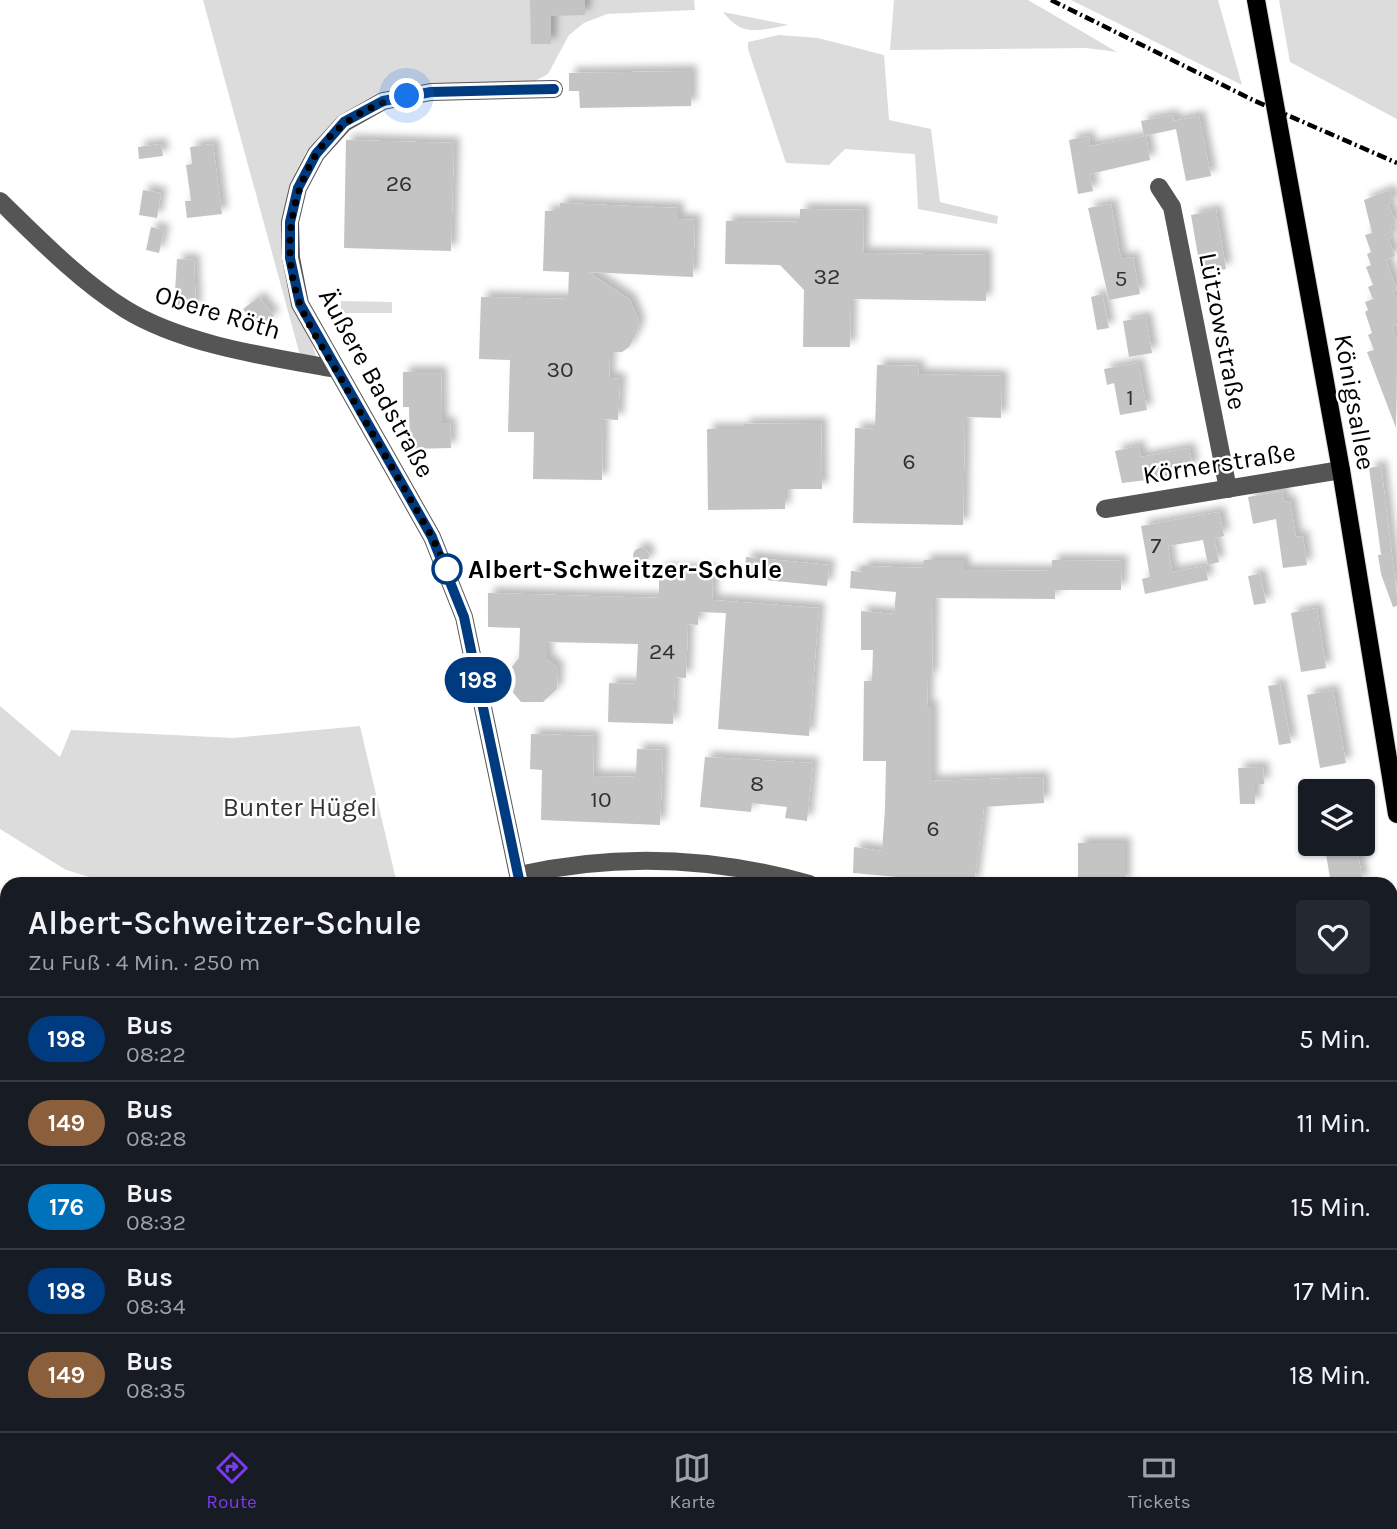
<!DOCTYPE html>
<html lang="de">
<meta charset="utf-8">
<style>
body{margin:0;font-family:Karla,sans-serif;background:#242831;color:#f1f3f6;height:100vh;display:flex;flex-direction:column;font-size:26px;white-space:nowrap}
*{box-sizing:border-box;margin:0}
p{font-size:23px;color:#9ea1a6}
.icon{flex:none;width:38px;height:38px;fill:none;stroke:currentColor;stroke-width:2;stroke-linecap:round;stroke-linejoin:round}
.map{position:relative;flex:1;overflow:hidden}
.sheet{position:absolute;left:0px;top:877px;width:1398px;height:555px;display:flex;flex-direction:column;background:#171b24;border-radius:21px 21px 0 0;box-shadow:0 2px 5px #0004}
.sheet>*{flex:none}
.badge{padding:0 14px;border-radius:23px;font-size:24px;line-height:46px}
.fabs{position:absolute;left:1298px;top:779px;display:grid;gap:14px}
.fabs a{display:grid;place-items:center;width:77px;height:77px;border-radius:7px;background:#171b24;box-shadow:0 2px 5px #0004;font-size:35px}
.you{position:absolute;width:35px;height:35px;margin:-18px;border:5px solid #fff;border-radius:50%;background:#1a73e8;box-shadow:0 0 0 10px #1a73e833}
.map>.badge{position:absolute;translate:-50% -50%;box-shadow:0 0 0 4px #fff}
.round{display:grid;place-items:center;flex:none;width:74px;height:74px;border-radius:7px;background:#242831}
.head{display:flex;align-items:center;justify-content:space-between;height:119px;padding:0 28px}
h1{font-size:33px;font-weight:600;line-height:52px}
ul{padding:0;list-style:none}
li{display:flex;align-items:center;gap:21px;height:84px;padding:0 28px;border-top:2px solid #363941}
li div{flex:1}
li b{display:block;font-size:26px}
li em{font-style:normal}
li .badge{min-width:77px;font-weight:700;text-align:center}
.tab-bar{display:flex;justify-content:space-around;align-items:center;height:98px;border-top:2px solid #363941;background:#171b24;font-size:19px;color:#9ea1a6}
.tab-bar a{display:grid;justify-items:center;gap:4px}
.tab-bar .active{color:#7c3aed}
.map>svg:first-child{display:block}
.green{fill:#dcdcdc}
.water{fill:#a3a3a3}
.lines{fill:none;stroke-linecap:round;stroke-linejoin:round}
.canal{stroke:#a3a3a3;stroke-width:16}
.building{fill:#c4c4c4;filter:url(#shadow)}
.major-casing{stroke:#dbdbdb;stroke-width:20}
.minor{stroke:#555;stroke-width:18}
.major{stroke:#000;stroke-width:18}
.rail{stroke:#000;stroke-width:4.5;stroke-dasharray:10 3.5 2 3.5;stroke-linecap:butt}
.line-casing{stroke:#fff;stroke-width:16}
.line{stroke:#003b80;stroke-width:10}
.walk{stroke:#000;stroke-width:7;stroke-dasharray:0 12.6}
.stop-dot{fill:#fff;stroke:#003b80;stroke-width:3.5}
.labels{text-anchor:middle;stroke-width:5;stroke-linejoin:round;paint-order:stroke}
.number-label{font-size:23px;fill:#313131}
.street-label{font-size:26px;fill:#000;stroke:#fff}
.stop-label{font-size:26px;font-weight:bold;fill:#000;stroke:#fff;text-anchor:start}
.park-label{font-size:26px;fill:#333;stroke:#fff}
</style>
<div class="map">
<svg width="1397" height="1431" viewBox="0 0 1397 1431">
<defs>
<filter id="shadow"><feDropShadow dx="6" dy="-6" stdDeviation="3.5" flood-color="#0004"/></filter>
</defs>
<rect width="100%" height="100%" fill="#fff"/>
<!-- green -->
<g class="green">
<path d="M203,0H694L695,10L607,14L584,23L569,35L548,74L524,87L431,92L333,124L306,152L287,199L284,256L317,359H301Z"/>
<path d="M894,0H1028L1117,52L1086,48L890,50Z"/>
<path d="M1071,0H1218L1242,85Z"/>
<path d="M1279,0H1397V119L1290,62Z"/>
<path d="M723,12L789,25C759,30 743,38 723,12Z"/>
<path d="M779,35L818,38L884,55L889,120L931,129L940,202L998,216L997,224L918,209L915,154L845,149L829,165L786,163L748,49V42Z"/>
<path d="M341,301L392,302V313H341Z"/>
<path d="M0,706L60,757L71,730L233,738L360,726L397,884H113L66,870L0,829Z"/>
<path d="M1391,930L1397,965V1313L1391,1314Z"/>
<path d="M7,1171V1227L0,1204V1172Z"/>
<path d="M623,1425L624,1431H217L211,1425Z"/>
<path d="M659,1425V1424L1126,1425L1116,1431H659Z"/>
</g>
<!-- water -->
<g class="water">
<path d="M0,1334L7,1338V1402L0,1399Z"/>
<path d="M47,1425H131L138,1431H55Z"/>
</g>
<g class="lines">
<!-- canal -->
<g class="canal">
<path d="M0,1303L7,1305"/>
<path d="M165,1424L172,1431"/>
</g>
</g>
<!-- building -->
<g class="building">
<path d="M530,0H585V15L551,16V44H531Z"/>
<path d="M691,71V106L580,108L579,91H569V73Z"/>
<path d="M1173,115L1174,121L1199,116L1211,176L1186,181L1176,129L1144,136L1141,121Z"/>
<path d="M1089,136L1090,146L1146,136L1150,160L1090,174L1093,191L1078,194L1069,140Z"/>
<path d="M346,140L454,143L451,251L344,248Z"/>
<path d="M161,144L163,156L139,159L138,147Z"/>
<path d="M213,144L222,214L187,218L185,201H191L186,165L192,164L190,147Z"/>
<path d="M143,190L161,193L157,218L139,215Z"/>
<path d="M1390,190L1394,202L1388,204L1396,224L1390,226L1394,236L1388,239L1395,256L1386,260L1397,290L1393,291L1397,302V324L1392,326L1397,341L1396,428L1367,352L1374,350L1368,335L1372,333L1365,312L1368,310L1365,302L1373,299L1368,287L1373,285L1366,267L1371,265L1367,254L1371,252L1365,235L1372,233L1364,200Z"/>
<path d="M560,203L678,208V219L695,220L693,277L588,272L630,300L639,322L637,332L629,347L622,352H610L609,378L620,379L618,420L603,419L602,480L533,479L534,432H508L510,360L479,359L481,297L568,299L569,272L543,271L545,211H559Z"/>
<path d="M1111,204L1121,259L1133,257L1140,294L1109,300L1088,208Z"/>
<path d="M800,209L864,210L863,253L986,255V301L851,299L850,347H803L804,290L780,265L725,264L726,221L800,222Z"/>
<path d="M1216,210L1226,269L1201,273L1191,215Z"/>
<path d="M151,227L164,230L159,253L146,250Z"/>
<path d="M177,259L194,260L196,309H174Z"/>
<path d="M1102,294L1109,328L1097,330L1091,297Z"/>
<path d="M259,297L274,316L258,328L243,309Z"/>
<path d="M1146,317L1152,353L1129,357L1123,321Z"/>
<path d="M1138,363L1147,410L1120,415L1114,383L1107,385L1104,369Z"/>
<path d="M877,365L919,366L918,374L1002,376L1001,418L965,417L963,525L853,523L855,428L875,429Z"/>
<path d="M403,372H441L442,423H450L451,448L410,449L409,407H403Z"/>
<path d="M821,423L822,489H785V509L708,510L707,429H744V424Z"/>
<path d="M1139,446L1141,457L1189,448L1193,468L1170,472L1171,477L1122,483L1115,451Z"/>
<path d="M1381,466L1397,596V606L1393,607L1381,574L1378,555L1384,554H1381L1369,468Z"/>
<path d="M1282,491L1284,502L1290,501L1296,537L1303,536L1307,565L1283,568L1276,519L1253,524L1248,497Z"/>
<path d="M1219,512L1224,536L1214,538L1219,562L1208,565L1203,540L1168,546L1172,572L1205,566L1208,580L1145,594L1142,579L1150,577L1141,526Z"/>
<circle cx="641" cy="556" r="8"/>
<path d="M746,557L829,565L827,586L744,578Z"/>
<path d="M924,560H964V570L1052,571V560L1122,561L1121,590H1055V599L933,598L932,677H928L927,706H932V781L1043,777L1044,803L984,807L974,884L853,873L854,847L882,851L885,809L886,761H863L864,681H872L873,650H861V611L894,614L896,592L850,588L851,571L862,572V566L924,568Z"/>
<path d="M659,569L713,570L712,600L819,608L809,736L718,729L726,613L698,612V625L688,624L686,678L675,677L673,724L608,722L609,683L636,684L638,644L547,642V659L558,668L557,689L543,702H521L509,688L510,669L519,658L520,628L488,627V593L659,598Z"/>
<path d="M1260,574L1266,603L1254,605L1248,576Z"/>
<path d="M1317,608L1326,668L1301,672L1291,613Z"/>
<path d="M1280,684L1291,743L1279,745L1268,686Z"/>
<path d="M1333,690L1346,763L1320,768L1307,695Z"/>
<path d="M531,734L594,736L593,776L636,777L637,749L663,750L660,825L541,820L542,770L530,769Z"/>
<path d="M705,757L813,763L807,821L785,818L787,807L752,803L751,812L700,807Z"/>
<path d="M1263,767L1264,784H1255V804H1240L1238,768Z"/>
<rect x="1078" y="843" width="47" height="41"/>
<path d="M1357,849L1363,882L1331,884L1326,854Z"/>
</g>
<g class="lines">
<defs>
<path id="major" d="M1256,0L1341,470L1397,814"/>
</defs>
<!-- major casing -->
<use href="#major" class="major-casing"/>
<!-- minor -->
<g class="minor">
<path d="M1159,187L1172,207L1228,489"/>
<path d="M0,201C38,238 80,281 125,309C183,345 270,357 336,369"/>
<path d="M1105,509L1341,470"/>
<path d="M519,875C616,853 714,857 809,884"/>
<path d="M520,884L464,617L432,537L300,304L291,258L290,222L298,188L316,154L344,123L383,101L431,92L554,89"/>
<path d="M1391,904L1397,903"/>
<path d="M0,1154H7"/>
<path d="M1391,1334L1397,1332"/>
<path d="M641,1424V1431"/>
<path d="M1144,1431L1154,1424"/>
</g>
<!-- major -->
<use href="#major" class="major"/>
<!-- rail -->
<path class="rail" d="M1051,0L1255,101L1397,163"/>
</g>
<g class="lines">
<defs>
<path id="line" d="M520,884L464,617L432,537L300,304L290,258V222L298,188L316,154L344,122L383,101L431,92L554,89"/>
</defs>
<!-- line casing -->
<use href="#line" class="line-casing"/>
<!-- line -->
<use href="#line" class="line"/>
<!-- walk -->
<path class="walk" d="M407,96C367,104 329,127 310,165C288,207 283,258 300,304C310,331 330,358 344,384C373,435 403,486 432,537L447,569"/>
</g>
<!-- markers -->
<circle class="stop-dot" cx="447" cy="569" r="14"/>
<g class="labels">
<!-- number labels -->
<g class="number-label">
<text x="399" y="191">26</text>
<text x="827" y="284">32</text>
<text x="1121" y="286">5</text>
<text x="560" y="377">30</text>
<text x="1130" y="405">1</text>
<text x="909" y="469">6</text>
<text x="1156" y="553">7</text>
<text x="662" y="659">24</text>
<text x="757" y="791">8</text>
<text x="601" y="807">10</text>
<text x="933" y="836">6</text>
</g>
<!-- street labels -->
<g class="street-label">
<text transform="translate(218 312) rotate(17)" y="9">Obere Röth</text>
<text transform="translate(1223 331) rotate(79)" y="9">Lützowstraße</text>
<text transform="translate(377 383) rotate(61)" y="9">Äußere Badstraße</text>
<text transform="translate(1355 402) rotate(80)" y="9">Königsallee</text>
<text transform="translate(1219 463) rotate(-9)" y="9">Körnerstraße</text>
</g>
<!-- stop labels -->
<g class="stop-label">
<text x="468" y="578">Albert-Schweitzer-Schule</text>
</g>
<!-- park labels -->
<g class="park-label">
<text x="300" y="816">Bunter Hügel</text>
</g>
</g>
</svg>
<div class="fabs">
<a><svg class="icon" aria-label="layers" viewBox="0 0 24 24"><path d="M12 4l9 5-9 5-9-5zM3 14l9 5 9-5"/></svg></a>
</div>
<div class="you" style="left:407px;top:96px"></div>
<b class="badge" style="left:478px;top:680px;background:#003b80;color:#fff">198</b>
<section class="sheet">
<div class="head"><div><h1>Albert-Schweitzer-Schule</h1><p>Zu Fuß · 4 Min. · 250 m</p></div><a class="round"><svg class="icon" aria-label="heart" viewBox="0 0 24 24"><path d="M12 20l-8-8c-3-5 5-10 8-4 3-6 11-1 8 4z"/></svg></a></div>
<ul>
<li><span class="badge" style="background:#003b80;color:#fff">198</span><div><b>Bus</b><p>08:22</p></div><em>5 Min.</em></li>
<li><span class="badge" style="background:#8b5e3c;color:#fff">149</span><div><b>Bus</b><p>08:28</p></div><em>11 Min.</em></li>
<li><span class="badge" style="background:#0072bc;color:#fff">176</span><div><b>Bus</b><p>08:32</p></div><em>15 Min.</em></li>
<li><span class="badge" style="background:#003b80;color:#fff">198</span><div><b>Bus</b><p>08:34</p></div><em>17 Min.</em></li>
<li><span class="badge" style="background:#8b5e3c;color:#fff">149</span><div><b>Bus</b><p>08:35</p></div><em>18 Min.</em></li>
</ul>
</section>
</div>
<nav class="tab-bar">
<a class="active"><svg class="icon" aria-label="directions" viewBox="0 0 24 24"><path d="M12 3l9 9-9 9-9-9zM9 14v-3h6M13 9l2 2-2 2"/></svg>Route</a>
<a><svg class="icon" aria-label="map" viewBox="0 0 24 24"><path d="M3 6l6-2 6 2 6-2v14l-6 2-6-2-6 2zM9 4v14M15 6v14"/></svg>Karte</a>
<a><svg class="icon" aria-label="tickets" viewBox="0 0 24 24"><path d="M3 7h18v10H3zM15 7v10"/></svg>Tickets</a>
</nav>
